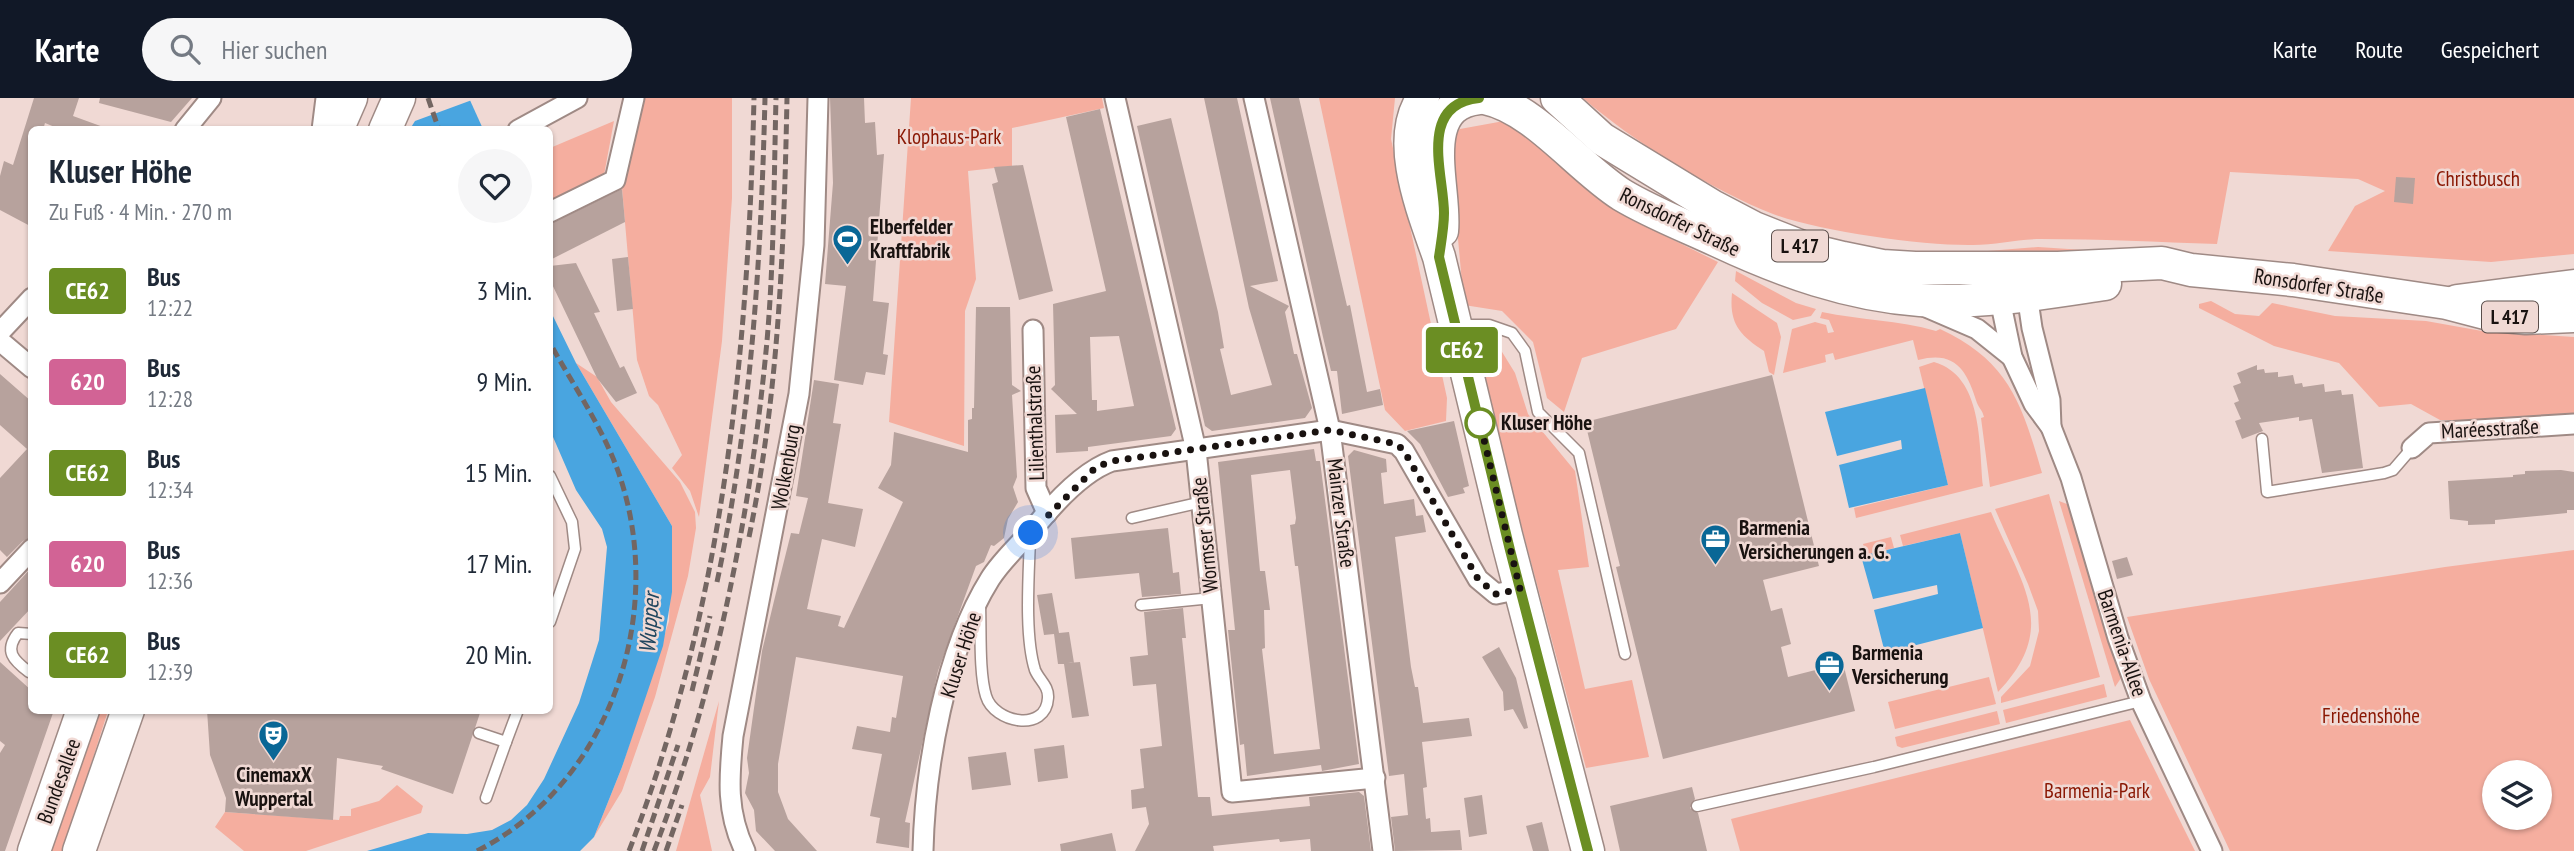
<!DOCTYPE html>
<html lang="de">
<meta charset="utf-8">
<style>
body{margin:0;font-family:"PT Sans Narrow",sans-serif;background:#f6f6f7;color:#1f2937;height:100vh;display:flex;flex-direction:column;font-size:26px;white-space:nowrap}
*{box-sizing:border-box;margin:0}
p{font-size:23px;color:#747a83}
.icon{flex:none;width:38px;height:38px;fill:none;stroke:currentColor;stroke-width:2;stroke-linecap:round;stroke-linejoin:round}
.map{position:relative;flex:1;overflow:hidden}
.sheet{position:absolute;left:28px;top:28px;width:525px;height:588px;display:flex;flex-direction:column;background:#fff;border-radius:10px;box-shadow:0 2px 5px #0004}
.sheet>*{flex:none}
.badge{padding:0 14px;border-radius:5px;font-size:24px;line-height:46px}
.fabs{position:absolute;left:2482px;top:662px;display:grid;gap:14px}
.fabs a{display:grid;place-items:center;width:70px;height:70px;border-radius:50%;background:#fff;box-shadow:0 2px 5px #0004;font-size:35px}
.you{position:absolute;width:35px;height:35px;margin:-18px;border:5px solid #fff;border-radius:50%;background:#1a73e8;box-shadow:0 0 0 10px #1a73e833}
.map>.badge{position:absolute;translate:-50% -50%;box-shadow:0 0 0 4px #fff}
.round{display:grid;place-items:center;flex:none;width:74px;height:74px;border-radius:37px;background:#f6f6f7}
.head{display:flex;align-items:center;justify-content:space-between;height:119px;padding:0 21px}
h1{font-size:33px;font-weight:700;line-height:52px}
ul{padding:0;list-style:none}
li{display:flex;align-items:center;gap:21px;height:91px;padding:0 21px}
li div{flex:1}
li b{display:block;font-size:26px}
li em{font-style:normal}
li .badge{min-width:77px;font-weight:700;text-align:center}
header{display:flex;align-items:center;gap:42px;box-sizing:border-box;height:98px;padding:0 35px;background:#111827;color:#fff}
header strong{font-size:33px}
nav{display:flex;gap:38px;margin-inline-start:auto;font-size:24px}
.search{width:490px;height:63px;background:#f6f6f7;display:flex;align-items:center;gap:18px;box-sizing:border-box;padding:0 24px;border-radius:38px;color:#747a83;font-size:26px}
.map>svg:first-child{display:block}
.green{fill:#f5ae9f;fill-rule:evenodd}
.water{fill:#49a5e0}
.pier{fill:#f0d9d4}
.building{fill:#b7a29d;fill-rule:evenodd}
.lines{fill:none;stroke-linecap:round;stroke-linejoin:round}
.lane-casing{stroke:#9f8a85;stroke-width:13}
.street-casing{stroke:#9f8a85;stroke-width:23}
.primary-casing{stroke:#9f8a85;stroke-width:35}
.lane{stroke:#fff;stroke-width:10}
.street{stroke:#fff;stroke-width:19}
.primary{stroke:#fff;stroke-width:32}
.rail{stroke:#736662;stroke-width:5;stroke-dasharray:10 5;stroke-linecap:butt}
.line-casing{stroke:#fff;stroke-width:16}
.line{stroke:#6b8e23;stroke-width:10}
.walk{stroke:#191210;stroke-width:7;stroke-dasharray:0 12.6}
.stop-dot{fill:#fff;stroke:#6b8e23;stroke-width:3.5}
.labels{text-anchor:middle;stroke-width:5;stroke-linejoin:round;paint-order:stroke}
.shield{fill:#f0d9d4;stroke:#5a4e4b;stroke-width:2}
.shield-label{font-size:19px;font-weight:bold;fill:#191210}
.park-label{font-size:21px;fill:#8a1703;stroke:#f0d9d4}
.street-label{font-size:21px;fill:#191210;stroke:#f0d9d4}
.poi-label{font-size:21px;font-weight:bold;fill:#191210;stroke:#f0d9d4;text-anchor:start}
.stop-label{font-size:21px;font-weight:bold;fill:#191210;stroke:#f0d9d4;text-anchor:start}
.water-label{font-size:23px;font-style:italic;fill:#20465f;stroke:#f0d9d4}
</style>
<header>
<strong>Karte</strong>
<div class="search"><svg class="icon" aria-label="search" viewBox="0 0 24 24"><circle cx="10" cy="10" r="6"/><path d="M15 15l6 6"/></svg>Hier suchen</div>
<nav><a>Karte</a><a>Route</a><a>Gespeichert</a></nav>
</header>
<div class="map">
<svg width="2574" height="753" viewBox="0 0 2574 753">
<rect width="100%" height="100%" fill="#f0d9d4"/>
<!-- green -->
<g class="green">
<path d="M643,0H732V100L722,243L699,419L690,393L672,370L682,357L658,307L649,298L637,262L622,90L616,77Z"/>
<path d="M911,0H1102L1104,10L1012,30V68L968,73L976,181L965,213L964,348L889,324Z"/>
<path d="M1319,0H1395L1391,41L1447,300L1446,323L1405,333L1385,312Z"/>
<path d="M1583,0H2574V156L2491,164L2328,153L2355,108L2385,93L2358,81L2230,74L2217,146C2158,144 2100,141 2041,141C2018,141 1996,147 1973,147C1924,148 1818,133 1773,116C1712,92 1632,43 1583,0Z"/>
<path d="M614,23L604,77L550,105V50Z"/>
<path d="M1504,23L1641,126L1718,164L1676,231L1582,260L1564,314L1547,300L1533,244L1502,213L1464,207L1449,41L1460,31Z"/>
<path d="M2038,149L2176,158L1975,154Z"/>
<path d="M1736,173L1796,205L1816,211L1811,218L1793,222L1762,205L1735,183Z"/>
<path d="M1732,195L1777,225L1781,239L1774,277L1769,274L1764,253C1739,237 1729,225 1732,195Z"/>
<path d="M2211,203L2235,216L2259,218L2272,205L2335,218L2426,223L2482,233L2574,239V323L2440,322L2411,306L2379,309L2339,265L2274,248L2199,210V206Z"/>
<path d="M1822,214C1860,222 1898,222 1936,233L1940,231C2009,263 2022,306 2042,375L1990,389L1981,320L1984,319C1982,311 1980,312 1977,305C1967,273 1956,252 1918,262L1913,242L1835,262L1833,255L1825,257L1826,264L1783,275L1792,231L1815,224L1826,227L1828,235L1834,234L1829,222L1820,220Z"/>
<path d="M1499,249L1515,275L1528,316L1575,373L1589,469L1558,472L1585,591L1632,582L1649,659L1586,670L1474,250Z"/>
<path d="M1934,264C1983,278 1979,346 1983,388L1856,420L1854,410L1948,387L1919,269Z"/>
<path d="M576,265L597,279L611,304L680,384L695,414L696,430L688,478L655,599L622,693L594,739L622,669L669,523L672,428Z"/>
<path d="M2049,396L2100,579L2001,605V599L2030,568L2039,533L2038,513L2028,486L1995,411Z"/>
<path d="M2059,403L2072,408L2123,577L2115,589Z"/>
<path d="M1991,414C2020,484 2061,529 1998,594L1960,435L1903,448L1900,437Z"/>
<path d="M1891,439L1894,450L1866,457L1863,446Z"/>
<path d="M2574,452V753H2230L2149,581L2127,519L2445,469ZM2494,674H2539V719H2494Z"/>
<path d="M1989,579L1996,606L1895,631L1888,604Z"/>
<path d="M2104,586L2107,599L2006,625L2003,612Z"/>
<path d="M719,603L710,679L700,697L712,753H676Z"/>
<path d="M95,613H108L91,666L83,713L68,753H48Z"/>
<path d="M1997,613L2000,626L1902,650L1897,648L1895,639Z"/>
<path d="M2130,622L2195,753H1740L1731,721Z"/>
<path d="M397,687L423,708L421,715L306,753H244L215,729L225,714L339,722L340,718H351V711L379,703Z"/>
</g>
<!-- water -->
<g class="water">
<path d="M387,0H469L483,31H397Z"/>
<path d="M550,212L576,265L672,428V494L663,548L622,669L594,739L580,753H367L428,735L467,736L492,732L511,722L527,707L544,681L579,605L599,542L607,449L602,431L576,392L550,332Z"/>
<path d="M1925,290L1948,387L1849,410L1839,367L1902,351L1901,342L1837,358L1825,314Z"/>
<path d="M1960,435L1983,530L1885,555L1874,512L1938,496L1937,487L1873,501L1861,458Z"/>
</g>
<!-- pier -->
<path class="pier" d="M386,0H472V2L415,23L410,31H397Z"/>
<!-- building -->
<g class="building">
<path d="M34,0H79L73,18L106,30L62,32L45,25L43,32H32V129L0,112V78L4,63L13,67Z"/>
<path d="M100,0H192L171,24L99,5Z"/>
<path d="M830,0H864L865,25L875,24L877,57L884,56L873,203L889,205L883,256L888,257L885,277L866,274L863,287L834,282L846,188L825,186L833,85Z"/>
<path d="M1204,0H1237L1278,183L1250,188L1289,208L1285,214L1294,256H1297L1312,310L1305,320L1212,333L1205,328L1137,28L1171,20L1218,214L1224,250L1220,251L1231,297L1272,287L1249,210Z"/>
<path d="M1270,0H1299L1347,208L1350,207L1367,294L1380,291L1383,307L1342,316L1337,273H1331L1323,239Z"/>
<path d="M1100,11L1176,331L1171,338L1088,349V353L1056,355L1055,317L1077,316L1051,291L1055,287L1053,206L1106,193L1066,19ZM1119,238L1134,308L1097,313V302H1092L1090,239Z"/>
<path d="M1023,67L1053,193L1019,202L992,86L998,84L994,69Z"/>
<path d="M2396,79L2415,80L2413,106L2394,104Z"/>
<path d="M622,91L625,124L550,162V126Z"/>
<path d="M628,159L633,211L617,213L612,161Z"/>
<path d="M576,165L600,214L594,215L620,270L624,268L637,295L616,304L597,280L550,182V168Z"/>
<path d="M976,209H1010L1012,287L1021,293L1012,297L1017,379L1013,389L1018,404L1008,421L1004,440L994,448L991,447L984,464L976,468L938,573L905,724L910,725L909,750L876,745L880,720L870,718L882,656L852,651L857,628L890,634L892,619L896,620L903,578L796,559L778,666V694L788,721L817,753H775L756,733L754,712L745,695L749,675L747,660L762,553L774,503L791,435L799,436L808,400L796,398L814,282L839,286L833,325L841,326L828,405L863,411L855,449L822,441L807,511L841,518L838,528L844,530L903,404L878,390L891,367L894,334L968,354V322L972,321V310H974Z"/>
<path d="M2257,267V272L2264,271L2265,275L2278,274V279L2293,277L2295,286L2302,285L2303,289L2324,286L2325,294L2341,292L2342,297L2353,296L2363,370L2322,375L2312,321L2299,323V319L2259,325L2263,333L2242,341L2235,323L2241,321L2234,305L2239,303L2233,288L2241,285L2237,275Z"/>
<path d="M0,276L32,304V439L23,443L7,459L0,452V380L27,351L0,327Z"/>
<path d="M1772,277L1819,468L1763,482L1771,513L1782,510L1791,546L1781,549L1788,579L1843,565L1855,613L1663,661L1616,469L1620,468L1585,324Z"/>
<path d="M1454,323L1469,388L1463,390L1465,395L1448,399L1420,346L1407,333Z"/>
<path d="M1314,351L1316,363H1320L1359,666L1322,673L1321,667L1247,678L1244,646L1240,647L1228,532H1235L1218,364ZM1290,372L1296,420L1295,426L1290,427L1295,468H1298L1320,651L1274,656L1262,551L1265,550L1264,512H1270L1265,473H1260L1251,377Z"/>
<path d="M1354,352L1386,361L1387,374L1381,375L1384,406L1414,401L1416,418L1423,417L1426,434L1395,439L1411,569L1415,589H1418L1423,625L1469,620L1472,638L1422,644L1427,689L1423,690L1426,721L1430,720L1431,734L1460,732L1462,752L1395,753L1391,719L1408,717L1404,676L1389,678L1348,358Z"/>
<path d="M2561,372L2574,374V412H2567V415L2495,422V426L2468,427V423L2450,421L2448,383L2513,379V377L2525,376V373Z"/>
<path d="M1168,430L1173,475L1179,474L1181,496L1142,499L1139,475L1075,481L1071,440Z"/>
<path d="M2127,459L2133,477L2117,481L2112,463Z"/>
<path d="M32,469V509L0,543V504Z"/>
<path d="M1052,495L1059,535L1069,534L1074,565H1068L1080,564L1089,618L1072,620L1064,566H1058L1054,536L1044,537L1037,497Z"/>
<path d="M1183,510L1186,540H1182L1198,699H1210L1212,718L1310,708L1309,699L1359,694L1364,698L1371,753H1311L1310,741L1280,744L1279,741L1213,748L1214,753H1135L1149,726L1146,709L1132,711L1131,692L1144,690L1140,651L1162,648L1156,586L1133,588L1130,559L1148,557L1144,514Z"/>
<path d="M1499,549L1516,580L1528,630L1524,631L1513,611L1504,613L1503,594L1482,559Z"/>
<path d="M0,564L32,593V612H54L5,753H0V655L5,647L0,643Z"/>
<path d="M207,612H481L453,696L381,671L383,668L337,660L333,722L225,714L226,700L210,657Z"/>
<path d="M1064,647L1068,680L1038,684L1034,651Z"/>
<path d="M1006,654L1011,687L972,692L968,659Z"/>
<path d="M1692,689L1695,701L1690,710L1698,715L1707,753H1620L1610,708Z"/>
<path d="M1482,697L1487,736L1469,739L1464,700Z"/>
<path d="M1542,724L1549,753H1533L1526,728Z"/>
<path d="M1112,735L1116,753H1061L1060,746Z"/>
</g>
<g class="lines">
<defs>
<g id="lane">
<path d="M1460,227H1489L1512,235L1525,253L1538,314L1579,355L1625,556"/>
<path d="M2262,341L2267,394L2384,375L2393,372L2412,350"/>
<path d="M550,378L572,424L575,451L550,524"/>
<path d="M1132,420L1202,404"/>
<path d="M980,507C981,532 979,576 986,598C994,625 1046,635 1048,600C1049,588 1039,582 1035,572C1024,537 1029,475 1030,439"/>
<path d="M1141,507L1212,500"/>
<path d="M29,574C13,562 4,553 18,535L32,536"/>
<path d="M479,635L506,644L518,612"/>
<path d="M486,700L506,644"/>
<path d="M1697,708L1874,669L2141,603"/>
</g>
<g id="street">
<path d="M1115,0L1196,352L1232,694L1375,680"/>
<path d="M1254,0L1330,332L1383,753"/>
<path d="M185,32L211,0"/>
<path d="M322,32L326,0"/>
<path d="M518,32L577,0"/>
<path d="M550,114L615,82L634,0"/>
<path d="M2026,189L2032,230L2050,302L2051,329"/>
<path d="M1998,192L2012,259L2034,306L2051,329L2071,380L2118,540L2141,603L2212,753"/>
<path d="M1926,209L1977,231L2012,259"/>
<path d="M1033,232L1036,390L1047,415"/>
<path d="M0,234L32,200"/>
<path d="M0,243L32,270"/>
<path d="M2412,350L2429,335L2574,326"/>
<path d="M0,485L32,451"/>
<path d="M745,753C726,714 729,680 733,638L799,296L814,147L818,0"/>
<path d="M923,753C925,669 945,553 990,481C1003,460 1024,443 1039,424C1058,401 1084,373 1112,363L1330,332L1397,346L1404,353L1478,481L1496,496L1520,491"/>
</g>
<g id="primary">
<path d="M1423,0C1393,42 1424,115 1439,159L1506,437L1588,753"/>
<path d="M1485,0C1534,10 1578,69 1622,97C1652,115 1686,128 1718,143C1782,173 1849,197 1920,202C1982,206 2044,195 2105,186"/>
<path d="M1557,0L1602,41L1712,108L1754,130L1810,152L1843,160L1882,168L1915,170H2058L2162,165L2191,172L2293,182L2447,205L2493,217L2526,220L2574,218"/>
<path d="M337,32L351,0"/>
<path d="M385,32L399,0"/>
<path d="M1442,133C1447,92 1414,7 1479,0"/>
<path d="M2457,203L2574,188"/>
<path d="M34,753L83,612"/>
<path d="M79,753L128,612"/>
</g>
</defs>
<!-- lane casing -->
<use href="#lane" class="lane-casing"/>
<!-- street casing -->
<use href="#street" class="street-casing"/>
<!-- primary casing -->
<use href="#primary" class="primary-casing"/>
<!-- lane -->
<use href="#lane" class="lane"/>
<!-- street -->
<use href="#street" class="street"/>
<!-- primary -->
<use href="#primary" class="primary"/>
<!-- rail -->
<g class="rail">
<path d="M428,0L439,32"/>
<path d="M749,439C779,294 784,147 787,0"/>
<path d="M717,484C751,324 761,163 765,0"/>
<path d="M692,593L710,518"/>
<path d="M477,753C610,685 665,519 621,382C606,334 574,289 550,245"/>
<path d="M629,753C723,510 748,258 754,0"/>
<path d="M642,753L678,647"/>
<path d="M654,753C716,591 751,415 767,243C774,162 774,81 776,0"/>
<path d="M666,753L682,707"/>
</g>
</g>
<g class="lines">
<defs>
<path id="line" d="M1479,0C1417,6 1444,77 1444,115C1444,129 1441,145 1439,159L1510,452L1588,753"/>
</defs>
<!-- line casing -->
<use href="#line" class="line-casing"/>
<!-- line -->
<use href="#line" class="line"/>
<!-- walk -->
<path class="walk" d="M1031,435L1096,369L1112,363L1330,332L1397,346L1404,353L1478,481L1496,496L1520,491L1480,325"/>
</g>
<!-- icons -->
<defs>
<symbol id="stadium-pin" viewBox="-11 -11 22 30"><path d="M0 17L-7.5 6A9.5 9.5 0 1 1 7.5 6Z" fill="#096796" stroke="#f0d9d4"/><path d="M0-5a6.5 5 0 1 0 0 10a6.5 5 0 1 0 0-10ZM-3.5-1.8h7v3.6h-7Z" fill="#fff"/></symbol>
<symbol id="office-pin" viewBox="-11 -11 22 30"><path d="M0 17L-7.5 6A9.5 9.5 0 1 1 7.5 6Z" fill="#096796" stroke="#f0d9d4"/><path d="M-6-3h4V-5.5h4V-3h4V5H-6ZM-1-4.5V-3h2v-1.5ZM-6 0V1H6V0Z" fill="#fff"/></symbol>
<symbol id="theatre-pin" viewBox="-11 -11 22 30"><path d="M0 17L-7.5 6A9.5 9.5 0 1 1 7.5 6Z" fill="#096796" stroke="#f0d9d4"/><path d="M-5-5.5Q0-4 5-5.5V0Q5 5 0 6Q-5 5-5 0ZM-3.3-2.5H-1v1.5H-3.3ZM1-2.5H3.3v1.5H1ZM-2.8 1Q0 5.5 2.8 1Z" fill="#fff"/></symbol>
</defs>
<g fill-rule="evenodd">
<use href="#stadium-pin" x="830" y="124" width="35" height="47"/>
<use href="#office-pin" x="1698" y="424" width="35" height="47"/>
<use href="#office-pin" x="1812" y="550" width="35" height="47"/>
<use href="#theatre-pin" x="256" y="620" width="35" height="47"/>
</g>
<!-- markers -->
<circle class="stop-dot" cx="1480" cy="325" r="14"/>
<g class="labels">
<!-- shield labels -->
<g class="shield">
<rect x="1772" y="132.5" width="56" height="31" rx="5"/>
<rect x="2482" y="203.5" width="56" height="31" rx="5"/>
</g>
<g class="shield-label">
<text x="1800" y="155">L 417</text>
<text x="2510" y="226">L 417</text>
</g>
<!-- park labels -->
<g class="park-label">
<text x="949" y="46">Klophaus-Park</text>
<text x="2478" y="88">Christbusch</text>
<text x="2371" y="625">Friedenshöhe</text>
<text x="2097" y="700">Barmenia-Park</text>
</g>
<!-- street labels -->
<g class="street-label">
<text transform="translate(1680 124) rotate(26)" y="7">Ronsdorfer Straße</text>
<text transform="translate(2319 188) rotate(9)" y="7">Ronsdorfer Straße</text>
<text transform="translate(1035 325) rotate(-92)" y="7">Lilienthalstraße</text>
<text transform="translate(2490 331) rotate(-3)" y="7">Maréesstraße</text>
<text transform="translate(786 369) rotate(-80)" y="7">Wolkenburg</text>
<text transform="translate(1341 415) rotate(83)" y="7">Mainzer Straße</text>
<text transform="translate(1205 437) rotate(-96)" y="7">Wormser Straße</text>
<text transform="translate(2122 545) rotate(71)" y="7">Barmenia-Allee</text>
<text transform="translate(961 557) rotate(-72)" y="7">Kluser Höhe</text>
<text transform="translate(59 683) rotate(-70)" y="7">Bundesallee</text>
</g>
<!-- poi labels -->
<g class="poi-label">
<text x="870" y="136">Elberfelder<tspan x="870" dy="24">Kraftfabrik</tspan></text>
<text x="1739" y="437">Barmenia<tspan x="1739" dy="24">Versicherungen a. G.</tspan></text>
<text x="1852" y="562">Barmenia<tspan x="1852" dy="24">Versicherung</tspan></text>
<text x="274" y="684" text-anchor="middle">CinemaxX<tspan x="274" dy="24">Wuppertal</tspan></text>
</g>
<!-- stop labels -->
<g class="stop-label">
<text x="1501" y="332">Kluser Höhe</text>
</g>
<!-- water labels -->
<g class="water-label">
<text transform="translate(649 525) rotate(-86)" y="8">Wupper</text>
</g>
</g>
</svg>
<div class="fabs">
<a><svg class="icon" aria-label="layers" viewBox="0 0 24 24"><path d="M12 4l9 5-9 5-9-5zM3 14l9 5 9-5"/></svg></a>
</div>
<div class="you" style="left:1031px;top:435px"></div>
<b class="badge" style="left:1462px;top:252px;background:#6b8e23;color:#fff">CE62</b>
<section class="sheet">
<div class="head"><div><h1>Kluser Höhe</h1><p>Zu Fuß · 4 Min. · 270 m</p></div><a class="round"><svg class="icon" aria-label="heart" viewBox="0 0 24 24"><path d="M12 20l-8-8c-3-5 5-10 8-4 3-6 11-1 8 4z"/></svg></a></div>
<ul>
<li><span class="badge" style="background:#6b8e23;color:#fff">CE62</span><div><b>Bus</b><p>12:22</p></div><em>3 Min.</em></li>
<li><span class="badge" style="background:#d26395;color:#fff">620</span><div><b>Bus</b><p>12:28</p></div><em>9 Min.</em></li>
<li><span class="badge" style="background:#6b8e23;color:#fff">CE62</span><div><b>Bus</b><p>12:34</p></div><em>15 Min.</em></li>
<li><span class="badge" style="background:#d26395;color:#fff">620</span><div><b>Bus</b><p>12:36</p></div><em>17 Min.</em></li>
<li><span class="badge" style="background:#6b8e23;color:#fff">CE62</span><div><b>Bus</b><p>12:39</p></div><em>20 Min.</em></li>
</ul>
</section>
</div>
